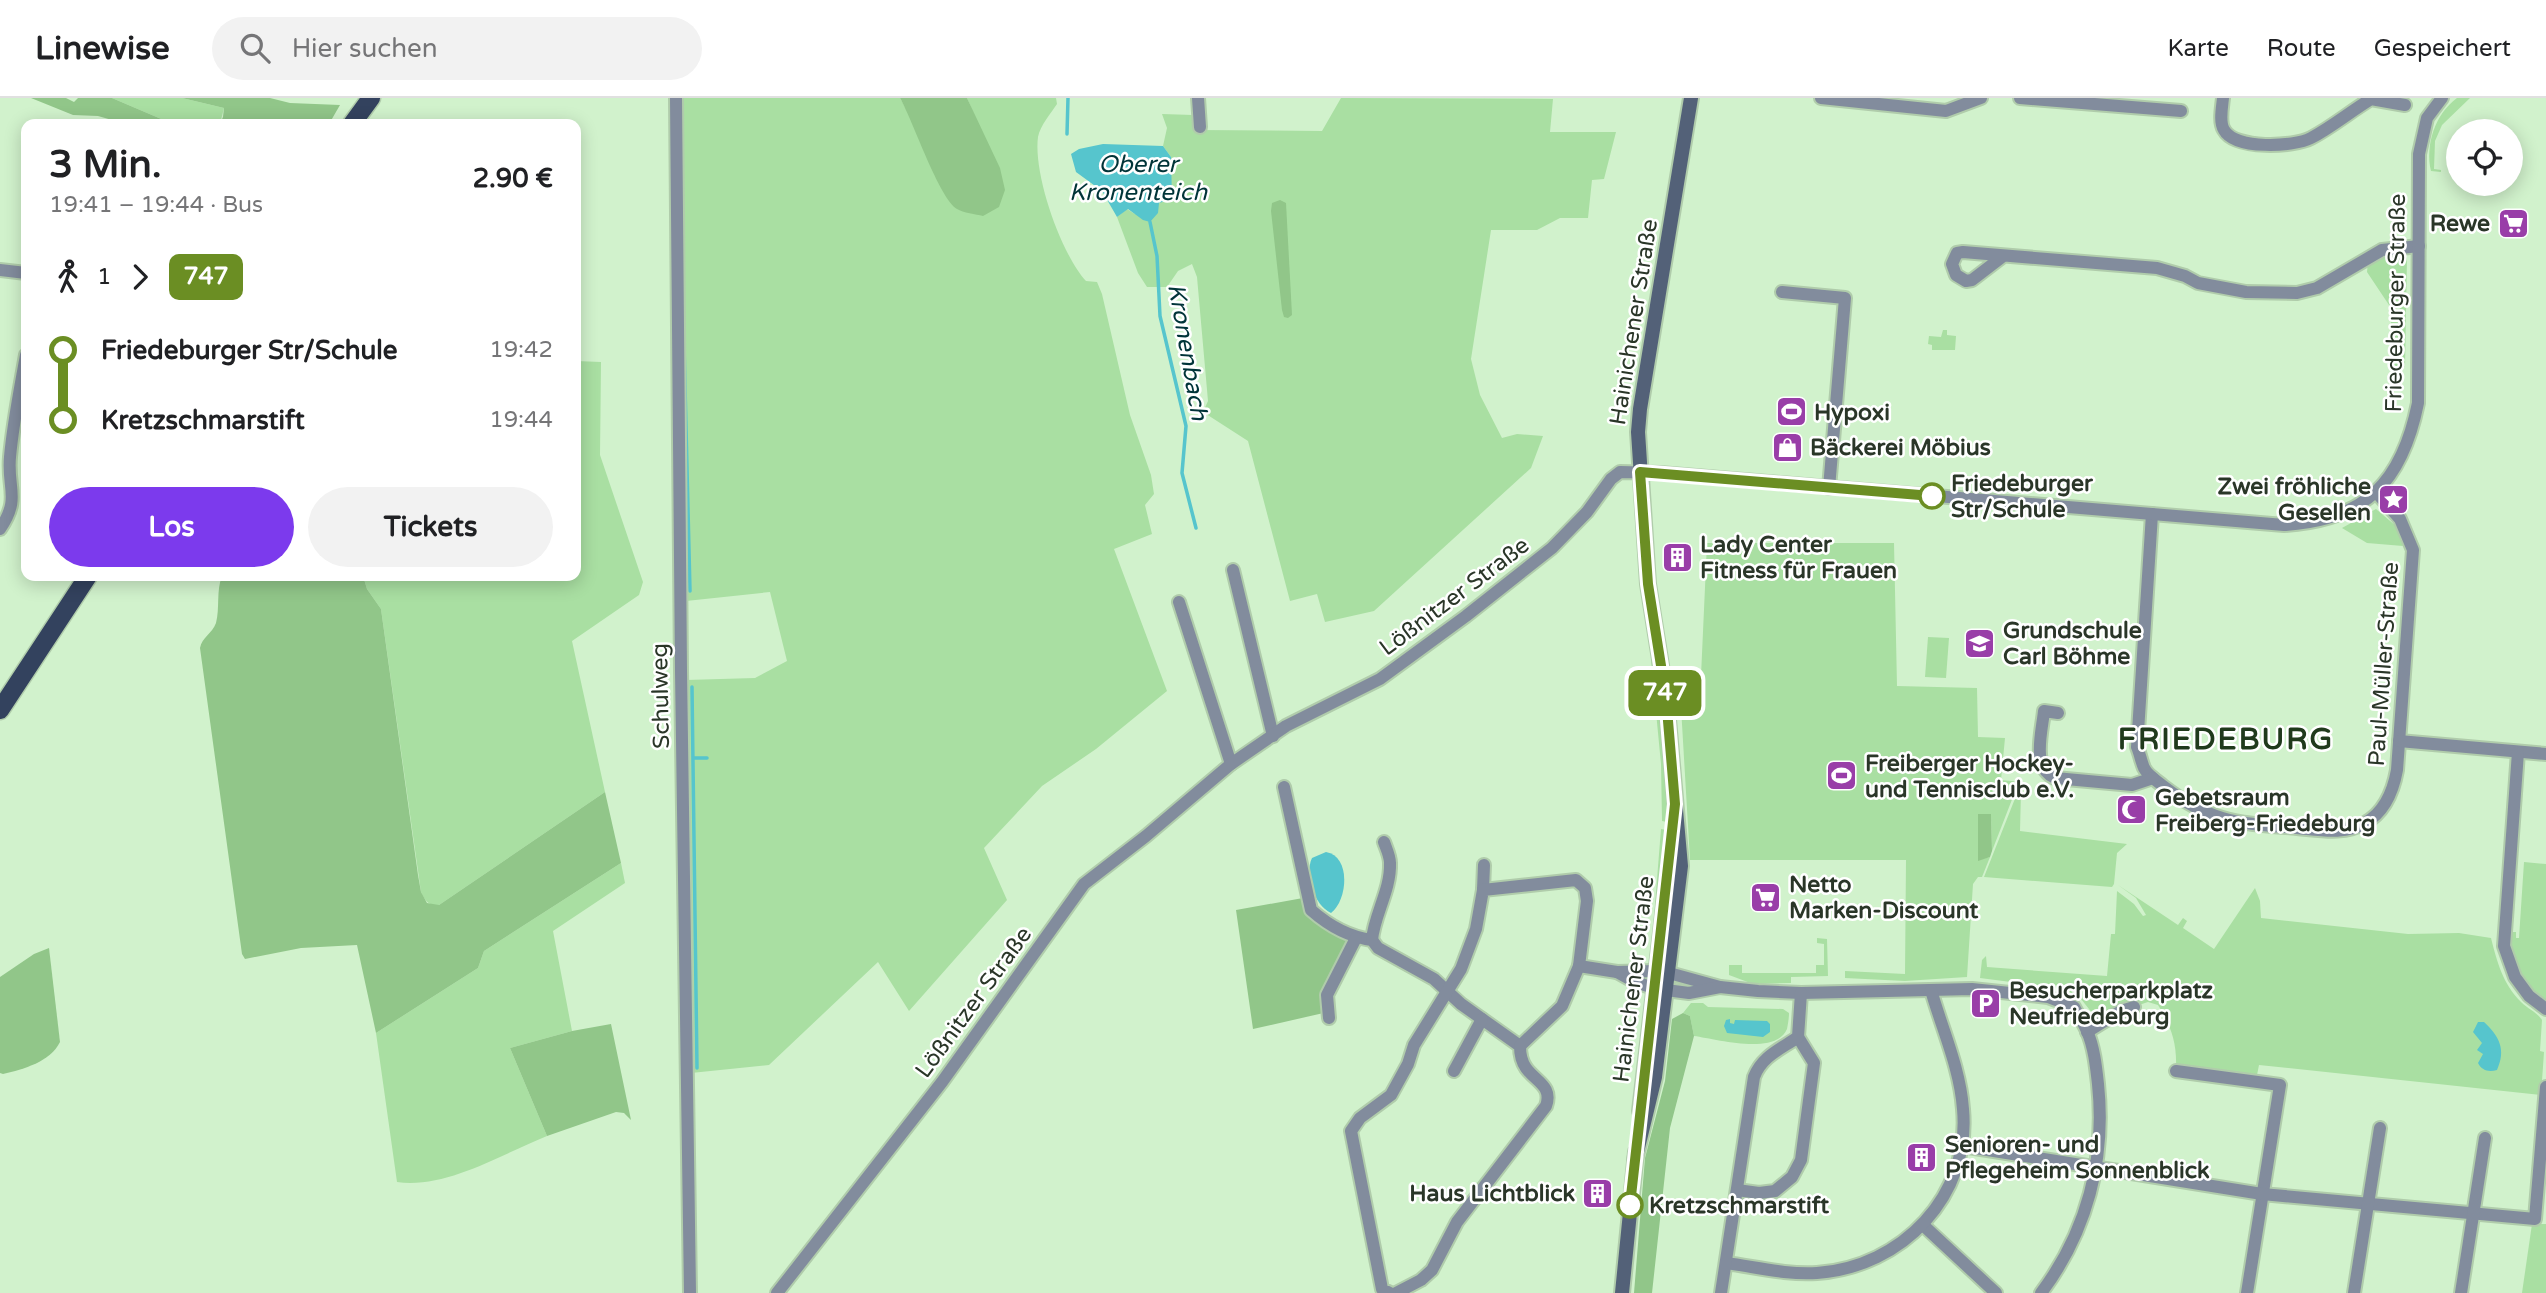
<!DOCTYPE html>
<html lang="de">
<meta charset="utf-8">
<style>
body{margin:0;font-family:"Varela Round",sans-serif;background:#f2f2f2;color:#202124;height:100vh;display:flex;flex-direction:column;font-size:26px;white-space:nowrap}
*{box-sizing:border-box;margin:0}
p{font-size:23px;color:#757577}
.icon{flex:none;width:38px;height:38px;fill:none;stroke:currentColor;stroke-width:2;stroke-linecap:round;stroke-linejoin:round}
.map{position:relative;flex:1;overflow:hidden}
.details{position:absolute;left:21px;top:21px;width:560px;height:462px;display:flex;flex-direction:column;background:#fff;border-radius:14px;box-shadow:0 4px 18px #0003}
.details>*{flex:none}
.badge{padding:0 14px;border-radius:10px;font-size:24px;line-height:46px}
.buttons{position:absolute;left:2446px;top:21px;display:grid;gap:14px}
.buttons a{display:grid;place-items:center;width:77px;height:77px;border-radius:50%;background:#fff;box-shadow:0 4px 18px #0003;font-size:35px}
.map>.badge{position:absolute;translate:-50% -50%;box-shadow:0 0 0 4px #fff}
.legs{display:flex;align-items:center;gap:10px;height:77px;padding:0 28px;font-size:23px}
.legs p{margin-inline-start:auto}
.head{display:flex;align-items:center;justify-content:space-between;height:119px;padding:0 28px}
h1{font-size:38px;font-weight:800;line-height:52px}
.primary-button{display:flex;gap:14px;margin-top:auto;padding:14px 28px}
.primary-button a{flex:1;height:80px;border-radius:42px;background:#7c3aed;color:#fff;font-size:28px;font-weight:800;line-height:80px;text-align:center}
.primary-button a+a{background:#f2f2f2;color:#202124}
ul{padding:0 28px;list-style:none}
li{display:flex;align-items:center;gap:24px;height:70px;font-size:26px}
li i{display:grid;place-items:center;width:10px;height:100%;margin:0 9px;background:currentColor}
li i::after{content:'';width:18px;height:18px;margin:-9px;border:5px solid;border-radius:50%;background:#fff}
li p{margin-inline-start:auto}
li:first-child i{background:linear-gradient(#0000 50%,currentColor 0)}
li:last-child i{background:linear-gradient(currentColor 50%,#0000 0)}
header{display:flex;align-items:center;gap:42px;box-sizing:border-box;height:98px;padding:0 35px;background:#fff;border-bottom:2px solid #e0e0e0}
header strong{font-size:33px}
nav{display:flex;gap:38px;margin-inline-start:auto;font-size:24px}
.search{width:490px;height:63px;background:#f2f2f2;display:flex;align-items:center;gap:18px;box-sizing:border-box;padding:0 24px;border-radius:38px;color:#757577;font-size:26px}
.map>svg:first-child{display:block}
.green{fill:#a9dfa2}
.forest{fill:#91c689}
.water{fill:#56c5cd}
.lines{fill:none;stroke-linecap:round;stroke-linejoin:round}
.stream{stroke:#56c5cd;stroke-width:3.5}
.minor-casing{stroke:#b0ccab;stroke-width:16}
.secondary-casing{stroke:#b0ccab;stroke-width:18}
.primary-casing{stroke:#b0ccab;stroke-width:21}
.minor{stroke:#828c9d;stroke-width:12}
.secondary{stroke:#536178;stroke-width:14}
.primary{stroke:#33425e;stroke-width:18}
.line-1-casing{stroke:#fff;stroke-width:16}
.line-1{stroke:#6b8e23;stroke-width:10}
.stop-1-dot{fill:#fff;stroke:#6b8e23;stroke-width:3.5}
.labels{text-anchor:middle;stroke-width:5;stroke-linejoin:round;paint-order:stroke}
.poi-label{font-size:23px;font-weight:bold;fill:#2a3628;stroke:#fff;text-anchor:start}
.street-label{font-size:23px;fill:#2a3628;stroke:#fff}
.stop-label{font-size:23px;font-weight:bold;fill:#2a3628;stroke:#fff;text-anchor:start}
.water-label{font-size:24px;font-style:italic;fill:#003438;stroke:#fff}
.district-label{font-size:30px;font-weight:bold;letter-spacing:2px;fill:#203a1c;stroke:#fff}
</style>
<header>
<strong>Linewise</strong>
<div class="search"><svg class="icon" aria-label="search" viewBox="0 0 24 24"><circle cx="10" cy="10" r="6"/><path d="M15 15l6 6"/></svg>Hier suchen</div>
<nav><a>Karte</a><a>Route</a><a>Gespeichert</a></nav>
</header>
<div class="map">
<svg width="2546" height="1195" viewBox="0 0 2546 1195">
<rect width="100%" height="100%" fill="#d1f2cc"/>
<!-- green -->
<g class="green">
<path d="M112,0H182L224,10L220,26H173Z"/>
<path d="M677,0H900L909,16L979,28L967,0H1056L1057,6C1051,15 1040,28 1038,39C1033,76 1061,156 1086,183L1097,184L1102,196L1130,317L1151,377L1154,396L1145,407L1152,436L1114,451L1167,593L1096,651L1042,688L984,750L1007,802L909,913L878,864L769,967L691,975L686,582L755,580L787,563L770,494L686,503Z"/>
<path d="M1341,0L1553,1L1550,34H1616L1604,81L1592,82L1588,120H1560L1537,132H1491L1471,261L1480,297L1502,340L1517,336L1543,338L1531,370L1374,513L1325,524L1317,496L1290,503L1248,343L1203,314L1208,303L1197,179L1192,166L1178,173L1167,189H1147L1138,175L1117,119L1127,111L1135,116L1165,102L1171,59L1163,48L1167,30L1162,16L1193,17L1195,32L1322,33Z"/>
<path d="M2457,0H2470L2442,27L2435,43L2434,71L2441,72V74L2431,73C2425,47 2435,16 2457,0Z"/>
<path d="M2403,155L2407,160L2405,269L2391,276V210L2367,174L2368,164L2377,159Z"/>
<path d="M1943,232H1947V237L1956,238L1955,252H1932V247L1928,246L1929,238L1941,239Z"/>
<path d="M576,263L601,264L600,357L643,484L639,497L572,543L605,694L439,807C429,808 425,803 421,794L381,511L367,491L363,478H576Z"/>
<path d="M2376,411L2396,428L2403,448L2367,445L2342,430Z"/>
<path d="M1707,445H1894L1897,588L1977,590L1978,639L2005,640L2001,682L2022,684L2018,686L1992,753L1991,716H1978V762L1990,759L1982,779H1978L1973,786L1967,879L1905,883L1845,880V873L1905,876L1906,762H1690L1681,609L1685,603L1700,600Z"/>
<path d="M1928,539L1949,540L1946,580L1925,579Z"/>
<path d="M1651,562H1657L1668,703L1667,724L1662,723L1661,666Z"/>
<path d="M2018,693H2021L2020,733L2127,746L2117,755L2114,786L2112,789L1984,779Z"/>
<path d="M1661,731L1666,732L1653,846L1652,844Z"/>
<path d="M2524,764L2546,766V903C2519,885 2512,864 2508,834H2516V840H2519Z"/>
<path d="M621,765L625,785L553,833L572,933L510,950L547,1038C502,1056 446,1091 397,1084L376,935L478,870L484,853Z"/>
<path d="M2118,787L2178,827L2183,820L2187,823L2183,830L2214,851L2255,790L2260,803L2261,820L2408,836L2459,835L2491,840C2497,864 2503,886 2521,904C2528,911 2537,914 2542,922L2540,953L2544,954L2541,997L2259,967L2256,982L2176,969C2177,945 2171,928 2158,907L2148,904L2097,921L2081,901L2065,891L1980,880L1982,862L1986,858L1987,869L2107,878L2111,836H2115L2117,793L2134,806L2143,818L2146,817L2136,800Z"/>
<path d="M1817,840L1827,841L1828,878L1791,879V885L1753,886L1729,877V867H1742V875H1816V867H1824V846L1817,845Z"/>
<path d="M1691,905H1703L1708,909L1783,911L1789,915C1789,920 1788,926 1787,931C1776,958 1716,941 1694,938L1690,918L1683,915Z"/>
<path d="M2532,1126H2546V1195H2522Z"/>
</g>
<!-- forest -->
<g class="forest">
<path d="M31,0H66L74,4L78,0H112L173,26H126L98,18L73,17Z"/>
<path d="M182,0H270L290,5L340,7L329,26H220L223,19L224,10Z"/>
<path d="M900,0H967L1000,70L1005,92L999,109L983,118C976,116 963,115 957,111C939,100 913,23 900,0Z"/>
<path d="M1280,102L1286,105L1292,217L1288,220L1284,219L1282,212L1271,113L1272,105Z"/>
<path d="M222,478H363L367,491L381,511L418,777L421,794L427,805L439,807L605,694L621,765L484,853L478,870L376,935L357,847L301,850L245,861L242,856L200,550C202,539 212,536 216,525C220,510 216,493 222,478Z"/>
<path d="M1978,716H1991L1992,753L1990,759L1978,763Z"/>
<path d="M1303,800L1311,812L1356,840L1327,897L1328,914L1253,931L1236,812Z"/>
<path d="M49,850L60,944C50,964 24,971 3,976L0,975V879L34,856Z"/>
<path d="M1683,915L1690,918L1694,938L1670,1030L1652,1195H1634L1645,1060L1665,983L1672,921Z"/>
<path d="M611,926L631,1022L624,1015L616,1014L547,1038L510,950L572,933Z"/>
</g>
<!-- water -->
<g class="water">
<path d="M1103,46L1163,48L1171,59L1172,101L1159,105L1158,115L1150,124L1143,122L1128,111L1117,119L1102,93L1076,74L1071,56L1079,51Z"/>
<path d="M1326,754C1351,758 1348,802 1331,815C1314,807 1304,777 1312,760Z"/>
<path d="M1730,921V925L1734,926L1735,922L1767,923L1770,926V934L1763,939L1727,935L1724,928L1726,922Z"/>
<path d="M2478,924H2484C2500,939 2506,952 2497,972C2489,974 2482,973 2478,965L2483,956L2477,952L2482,945L2473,934Z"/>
</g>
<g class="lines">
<!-- stream -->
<g class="stream">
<path d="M1067,36L1068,0"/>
<path d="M1150,124L1157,158L1160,218L1186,328L1182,375L1196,430"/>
<path d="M684,247L690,493"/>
<path d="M692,589L697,970"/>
<path d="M694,660H707"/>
</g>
<defs>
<g id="minor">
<path d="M676,0L681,573L690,1195"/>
<path d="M1198,0L1200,29"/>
<path d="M1821,0L1946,13L1981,0"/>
<path d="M2020,0L2181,13"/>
<path d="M2223,0C2222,10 2219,24 2224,32C2235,52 2294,49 2311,40C2332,29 2351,13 2371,1L2405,7"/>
<path d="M2002,159L1972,182L1966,183L1956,177L1952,166L1957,155L1963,154L2157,170L2185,178L2198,185L2246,194L2297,195L2317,190L2382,152L2419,148"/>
<path d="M0,172L26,175"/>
<path d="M1782,194L1845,200L1829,390"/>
<path d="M2152,416L2137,649C2140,656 2141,663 2144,670C2148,678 2156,682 2163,688C2211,725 2239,725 2297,730C2320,732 2345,737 2365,725C2385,714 2393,694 2397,672L2413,452L2400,421L2376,394"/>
<path d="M0,431C21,400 7,391 10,359C13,325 20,291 26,257"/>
<path d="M1233,472L1273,638"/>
<path d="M1179,504L1231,666"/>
<path d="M2058,615L2044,613C2042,634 2031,670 2055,680L2132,687L2153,680"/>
<path d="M2399,643L2546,656"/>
<path d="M2518,654L2504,848L2515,879L2529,898L2546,911"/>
<path d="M1284,689L1311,812C1328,827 1349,839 1372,842L1378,850L1434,881L1461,906L1520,948C1520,956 1521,963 1526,970C1536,984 1553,988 1546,1008L1457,1124L1432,1172L1421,1182L1396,1195"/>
<path d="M1483,792L1484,767"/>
<path d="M1372,842C1374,817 1391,792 1390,765C1390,758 1386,750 1384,744"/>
<path d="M1617,874L1635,884L1654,890"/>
<path d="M1669,875L1720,889L1758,893L1801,895L1972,891L2048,899L2074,909C2078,917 2083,924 2087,933C2094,949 2096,968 2098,986C2106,1061 2087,1134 2041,1195"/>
<path d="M1666,892L1689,895L1720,889"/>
<path d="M1329,920L1327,897L1356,840"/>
<path d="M2087,934L2121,913L2134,909"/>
<path d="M1520,948L1562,908L1579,868"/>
<path d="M1454,973L1482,921"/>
<path d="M2176,973L2280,987L2247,1195"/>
<path d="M1962,1048L2262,1096L2535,1121L2546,989"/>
<path d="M1737,1092L1759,1095L1775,1093L1792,1079L1801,1062L1814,965L1798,939"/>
<path d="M1923,1127L1996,1195"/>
<path d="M1726,1165C1756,1169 1787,1177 1817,1175C1902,1169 1971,1098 1963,1011C1960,970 1942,931 1931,892"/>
<path d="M777,1195L942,984L1084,786L1146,738L1231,666L1286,628L1380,581L1466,518L1552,450L1587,414L1611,381L1620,374L1660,375L2284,427C2366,422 2402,384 2418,305L2419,56L2427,20L2442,0"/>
<path d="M1390,1195L1382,1191L1351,1033L1360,1020L1391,997L1408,966L1414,947L1461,871L1476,831L1483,792L1576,782L1585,790L1587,803L1579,868L1617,874L1656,873"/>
<path d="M1721,1195L1754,979C1762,958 1781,951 1798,939L1801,895"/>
<path d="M2354,1195L2380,1030"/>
<path d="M2461,1195L2485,1040"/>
</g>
<g id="secondary">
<path d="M1640,1013L1672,741"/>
<path d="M1635,1062L1655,979L1681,768L1666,599L1648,486L1638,334L1640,311L1691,0"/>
<path d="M1622,1195L1636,1054"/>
</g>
<g id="primary">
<path d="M352,26L371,0"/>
<path d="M0,612L88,478"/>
</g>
</defs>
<!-- minor casing -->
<use href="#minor" class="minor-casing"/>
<!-- secondary casing -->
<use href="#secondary" class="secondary-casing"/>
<!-- primary casing -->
<use href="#primary" class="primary-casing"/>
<!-- minor -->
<use href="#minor" class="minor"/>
<!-- secondary -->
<use href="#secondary" class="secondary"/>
<!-- primary -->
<use href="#primary" class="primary"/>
</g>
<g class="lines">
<defs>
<path id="line-1" d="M1630,1107L1675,706L1666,599L1648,486L1640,374L1932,398"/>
</defs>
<!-- line-1 casing -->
<use href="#line-1" class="line-1-casing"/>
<!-- line-1 -->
<use href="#line-1" class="line-1"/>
</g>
<!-- icons -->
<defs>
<symbol id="supermarket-square" viewBox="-11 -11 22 22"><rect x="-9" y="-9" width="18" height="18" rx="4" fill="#993ea8" stroke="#fff"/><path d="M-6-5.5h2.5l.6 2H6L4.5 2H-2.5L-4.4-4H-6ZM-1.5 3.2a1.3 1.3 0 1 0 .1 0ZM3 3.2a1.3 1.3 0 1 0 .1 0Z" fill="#fff"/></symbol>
<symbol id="stadium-square" viewBox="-11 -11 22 22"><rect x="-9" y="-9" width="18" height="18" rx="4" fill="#993ea8" stroke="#fff"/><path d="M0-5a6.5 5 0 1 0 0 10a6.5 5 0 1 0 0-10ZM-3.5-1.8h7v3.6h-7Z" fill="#fff"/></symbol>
<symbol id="shop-square" viewBox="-11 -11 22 22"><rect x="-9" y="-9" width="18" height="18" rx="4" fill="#993ea8" stroke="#fff"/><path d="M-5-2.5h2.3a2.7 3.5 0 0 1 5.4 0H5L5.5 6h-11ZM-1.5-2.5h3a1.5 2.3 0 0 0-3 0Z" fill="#fff"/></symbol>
<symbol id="sight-square" viewBox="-11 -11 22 22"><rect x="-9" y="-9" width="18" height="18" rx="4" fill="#993ea8" stroke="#fff"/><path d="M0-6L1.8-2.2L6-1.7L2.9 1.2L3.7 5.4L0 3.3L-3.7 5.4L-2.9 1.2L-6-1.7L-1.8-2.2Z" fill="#fff"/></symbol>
<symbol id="building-square" viewBox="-11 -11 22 22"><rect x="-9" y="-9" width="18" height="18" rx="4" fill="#993ea8" stroke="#fff"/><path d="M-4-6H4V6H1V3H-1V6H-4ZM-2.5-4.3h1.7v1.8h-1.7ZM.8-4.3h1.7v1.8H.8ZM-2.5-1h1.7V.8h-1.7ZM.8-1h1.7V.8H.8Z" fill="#fff"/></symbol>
<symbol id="school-square" viewBox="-11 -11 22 22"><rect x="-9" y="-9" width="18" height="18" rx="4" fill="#993ea8" stroke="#fff"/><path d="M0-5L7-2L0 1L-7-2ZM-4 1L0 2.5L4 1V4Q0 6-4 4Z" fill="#fff"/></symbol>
<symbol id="mosque-square" viewBox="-11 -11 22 22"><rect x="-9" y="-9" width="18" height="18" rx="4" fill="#993ea8" stroke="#fff"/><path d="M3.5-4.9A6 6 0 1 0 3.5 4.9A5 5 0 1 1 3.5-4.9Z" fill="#fff"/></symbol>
<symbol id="parking-square" viewBox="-11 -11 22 22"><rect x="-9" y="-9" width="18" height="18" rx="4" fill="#993ea8" stroke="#fff"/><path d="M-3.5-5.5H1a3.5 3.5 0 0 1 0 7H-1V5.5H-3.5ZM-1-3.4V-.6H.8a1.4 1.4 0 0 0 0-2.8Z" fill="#fff"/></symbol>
</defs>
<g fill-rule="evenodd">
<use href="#supermarket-square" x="2496" y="108" width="35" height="35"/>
<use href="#stadium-square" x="1774" y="296" width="35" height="35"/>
<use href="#shop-square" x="1770" y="332" width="35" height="35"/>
<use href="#sight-square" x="2376" y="384" width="35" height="35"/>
<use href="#building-square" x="1660" y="442" width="35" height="35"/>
<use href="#school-square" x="1962" y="528" width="35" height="35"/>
<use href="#stadium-square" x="1824" y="660" width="35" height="35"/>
<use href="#mosque-square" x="2114" y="694" width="35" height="35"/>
<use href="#supermarket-square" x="1748" y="782" width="35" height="35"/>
<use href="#parking-square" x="1968" y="888" width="35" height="35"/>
<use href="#building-square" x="1904" y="1042" width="35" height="35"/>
<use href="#building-square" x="1580" y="1078" width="35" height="35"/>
</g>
<!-- markers -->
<g class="stop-1-dot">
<circle cx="1932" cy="398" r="12"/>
<circle cx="1630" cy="1107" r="12"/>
</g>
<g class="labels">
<!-- poi labels -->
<g class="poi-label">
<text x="2490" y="133" text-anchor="end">Rewe</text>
<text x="1814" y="322">Hypoxi</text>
<text x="1810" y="357">Bäckerei Möbius</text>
<text x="2371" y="396" text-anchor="end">Zwei fröhliche<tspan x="2371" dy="26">Gesellen</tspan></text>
<text x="1700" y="454">Lady Center<tspan x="1700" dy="26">Fitness für Frauen</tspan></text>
<text x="2003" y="540">Grundschule<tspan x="2003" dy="26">Carl Böhme</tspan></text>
<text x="1865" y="673">Freiberger Hockey-<tspan x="1865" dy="26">und Tennisclub e.V.</tspan></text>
<text x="2155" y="707">Gebetsraum<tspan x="2155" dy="26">Freiberg-Friedeburg</tspan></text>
<text x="1789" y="794">Netto<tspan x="1789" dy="26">Marken-Discount</tspan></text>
<text x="2009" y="900">Besucherparkplatz<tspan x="2009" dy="26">Neufriedeburg</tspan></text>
<text x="1945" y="1054">Senioren- und<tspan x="1945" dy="26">Pflegeheim Sonnenblick</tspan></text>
<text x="1575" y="1103" text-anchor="end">Haus Lichtblick</text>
</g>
<!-- street labels -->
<g class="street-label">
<text transform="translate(2395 205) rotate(-89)" y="8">Friedeburger Straße</text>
<text transform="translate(1633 224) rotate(-81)" y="8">Hainichener Straße</text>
<text transform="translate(1454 498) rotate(-37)" y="8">Lößnitzer Straße</text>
<text transform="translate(2383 566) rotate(-86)" y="8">Paul-Müller-Straße</text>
<text transform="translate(660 598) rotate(-91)" y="8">Schulweg</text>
<text transform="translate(1633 881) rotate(-83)" y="8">Hainichener Straße</text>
<text transform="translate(973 904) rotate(-54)" y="8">Lößnitzer Straße</text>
</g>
<!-- stop labels -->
<g class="stop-label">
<text x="1951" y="393">Friedeburger<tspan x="1951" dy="26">Str/Schule</tspan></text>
<text x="1649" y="1115">Kretzschmarstift</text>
</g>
<!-- water labels -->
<g class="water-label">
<text x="1138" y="74">Oberer<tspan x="1138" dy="28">Kronenteich</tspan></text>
<text transform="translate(1188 254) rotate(80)" y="8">Kronenbach</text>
</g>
<!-- district labels -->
<g class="district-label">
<text x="2226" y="651">FRIEDEBURG</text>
</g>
</g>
</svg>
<div class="buttons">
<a><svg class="icon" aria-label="locate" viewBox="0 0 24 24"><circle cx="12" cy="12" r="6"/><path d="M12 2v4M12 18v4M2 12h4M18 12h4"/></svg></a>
</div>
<b class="badge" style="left:1665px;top:595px;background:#6b8e23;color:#fff">747</b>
<section class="details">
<div class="head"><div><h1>3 Min.</h1><p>19:41 – 19:44 · Bus</p></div><b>2.90 €</b></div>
<div class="legs"><svg class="icon" aria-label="walk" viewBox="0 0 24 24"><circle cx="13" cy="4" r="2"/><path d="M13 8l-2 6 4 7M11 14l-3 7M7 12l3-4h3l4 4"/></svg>1<svg class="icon" aria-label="forward" viewBox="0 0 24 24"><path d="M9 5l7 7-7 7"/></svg><b class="badge" style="background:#6b8e23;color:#fff">747</b></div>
<ul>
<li><i style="color:#6b8e23"></i><b>Friedeburger Str/Schule</b><p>19:42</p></li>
<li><i style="color:#6b8e23"></i><b>Kretzschmarstift</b><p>19:44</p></li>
</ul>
<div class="primary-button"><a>Los</a><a>Tickets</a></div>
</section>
</div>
